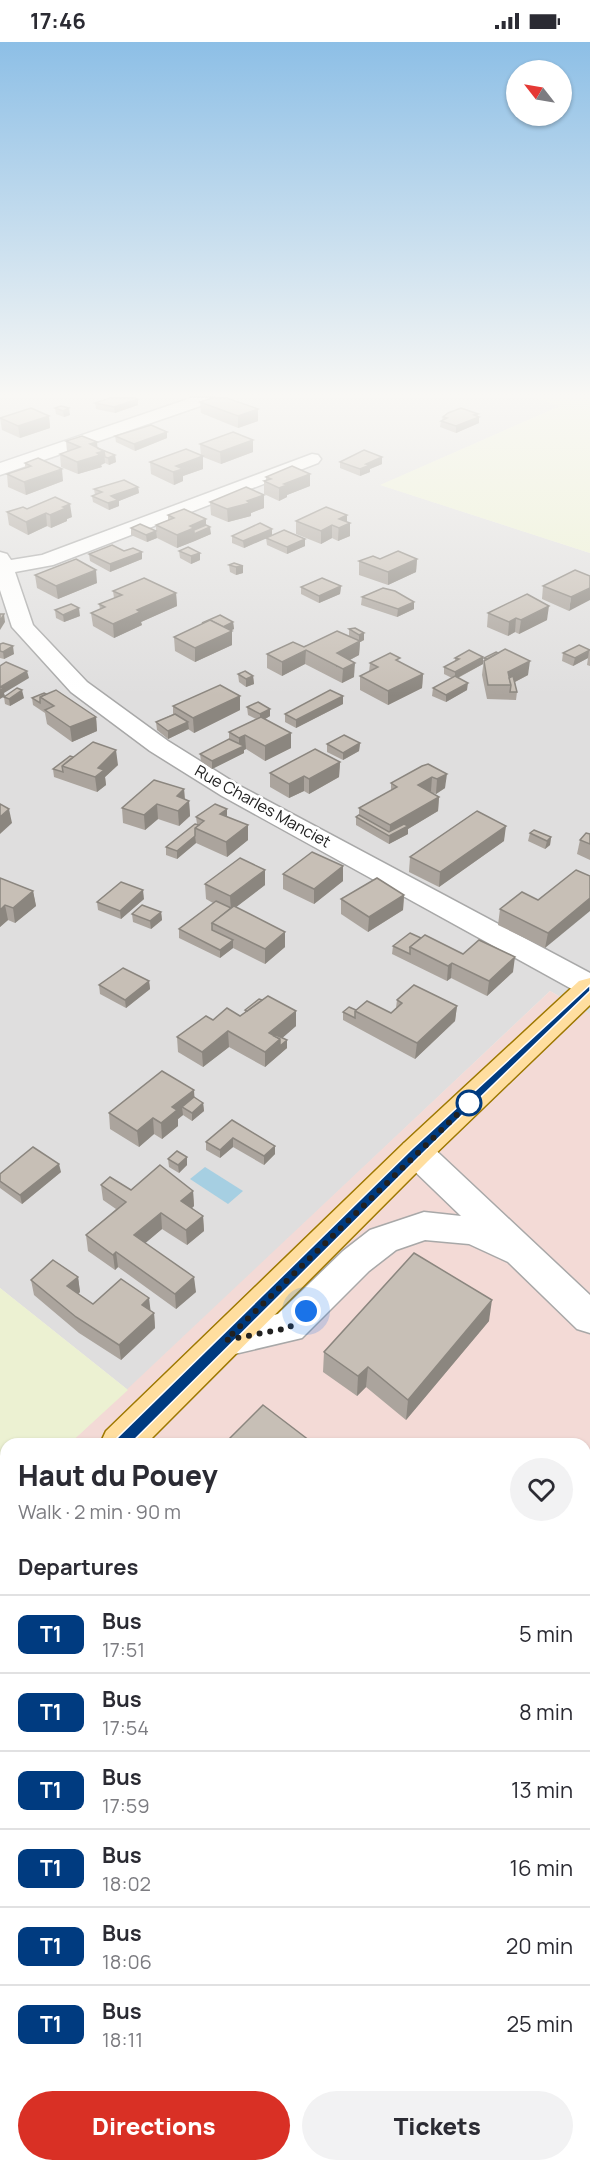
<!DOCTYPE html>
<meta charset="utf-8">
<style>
body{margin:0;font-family:Manrope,sans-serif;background:#f2f2f3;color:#2b2b33;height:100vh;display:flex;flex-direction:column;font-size:22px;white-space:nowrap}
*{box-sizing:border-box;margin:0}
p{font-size:20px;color:#7c7c81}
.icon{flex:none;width:33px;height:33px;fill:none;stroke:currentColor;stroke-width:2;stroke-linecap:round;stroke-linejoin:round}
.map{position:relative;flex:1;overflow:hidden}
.side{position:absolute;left:0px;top:1396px;width:591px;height:734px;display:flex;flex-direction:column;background:#fff;border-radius:18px 18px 0 0;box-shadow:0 2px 4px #0004}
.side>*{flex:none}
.badge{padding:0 12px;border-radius:9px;font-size:21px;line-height:39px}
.needle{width:39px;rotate:301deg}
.tools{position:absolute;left:506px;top:18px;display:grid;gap:12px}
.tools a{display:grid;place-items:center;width:66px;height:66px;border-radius:50%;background:#fff;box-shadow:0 2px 4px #0004;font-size:30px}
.you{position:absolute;width:30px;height:30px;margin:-15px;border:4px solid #fff;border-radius:50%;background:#1a73e8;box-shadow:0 0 0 9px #1a73e833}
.map>.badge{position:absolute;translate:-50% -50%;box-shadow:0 0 0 3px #fff}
h2{padding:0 18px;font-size:22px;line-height:54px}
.round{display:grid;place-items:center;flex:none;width:63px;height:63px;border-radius:32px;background:#f2f2f3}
.headline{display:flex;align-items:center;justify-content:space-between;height:102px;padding:0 18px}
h1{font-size:28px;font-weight:800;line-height:45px}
.action{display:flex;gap:12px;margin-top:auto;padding:12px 18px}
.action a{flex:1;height:69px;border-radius:36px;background:#d93025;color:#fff;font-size:24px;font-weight:800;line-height:69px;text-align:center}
.action a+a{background:#f2f2f3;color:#2b2b33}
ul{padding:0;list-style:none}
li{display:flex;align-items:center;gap:18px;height:78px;padding:0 18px;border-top:2px solid #e1e1e2}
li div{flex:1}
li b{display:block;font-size:22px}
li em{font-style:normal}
li .badge{min-width:66px;font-weight:700;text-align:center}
.status{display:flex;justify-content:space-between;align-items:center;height:42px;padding:0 30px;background:#fff;direction:ltr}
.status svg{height:16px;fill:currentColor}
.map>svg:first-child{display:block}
.residential{fill:#dfdede}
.commercial{fill:#f3dad6}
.farmland{fill:#ecf1d2}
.water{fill:#a6cfe2}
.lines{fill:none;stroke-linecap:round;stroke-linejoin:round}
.minor-casing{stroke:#a8a8a8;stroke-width:3}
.primary-casing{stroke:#9e7800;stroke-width:3}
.minor{fill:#fff;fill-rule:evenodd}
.primary{fill:#ffde9f;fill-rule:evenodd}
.wall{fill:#aba49d}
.shaded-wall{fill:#8b867f}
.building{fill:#c7bfb6;stroke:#8b867f;stroke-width:1.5}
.line{fill:#003b80;stroke:#fff;stroke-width:1.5}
.walk{stroke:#212121;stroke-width:6;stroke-dasharray:0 10.8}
.stop-dot{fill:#fff;stroke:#003b80;stroke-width:3}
.labels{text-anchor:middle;stroke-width:5;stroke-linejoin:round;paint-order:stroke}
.far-street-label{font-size:16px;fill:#212121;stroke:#fff}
</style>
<div class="status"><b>17:46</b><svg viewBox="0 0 49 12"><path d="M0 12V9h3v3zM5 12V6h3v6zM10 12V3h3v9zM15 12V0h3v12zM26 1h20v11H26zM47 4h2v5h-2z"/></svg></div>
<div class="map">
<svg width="590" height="2129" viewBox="0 0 590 2129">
<rect width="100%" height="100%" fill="#f2efe8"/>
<!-- residential -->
<path class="residential" d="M0,356H536L560,364L381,443L590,511V972L550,949L128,1348L0,1246Z"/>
<!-- commercial -->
<path class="commercial" d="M550,949L590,972V2129H0V1466L6,1460V2124H585V1402H69Z"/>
<!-- farmland -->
<g class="farmland">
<path d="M537,356H590V511L380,443L560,364Z"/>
<path d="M0,1246L128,1348L69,1402H6V1460L0,1466Z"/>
</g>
<!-- water -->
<path class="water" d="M205,1125L243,1149L228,1162L190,1137Z"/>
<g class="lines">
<defs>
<g id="minor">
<path d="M191,356H214L212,360L0,433V421Z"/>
<path d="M312,412L318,413L321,417L318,421L53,523L15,530L33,583L87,640L168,699L240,744L590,931V954L579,951L222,754L150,709L71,650L12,585L0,548V510L7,512L11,518L42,513Z"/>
<path d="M416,1098L428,1101L590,1253V1291L577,1287L508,1220L469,1202L425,1198L396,1208L369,1229L302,1296L226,1314L212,1309L207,1298L212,1287L278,1272L343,1209L370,1188L424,1170L461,1174L404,1119L399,1110L404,1101Z"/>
</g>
<g id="primary">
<path d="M590,936V963L428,1119L146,1402H100L106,1389L404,1101L579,939Z"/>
<path d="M6,1495V1539L0,1541V1497Z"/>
</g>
</defs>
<!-- minor casing -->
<use href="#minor" class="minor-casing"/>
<!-- primary casing -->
<use href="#primary" class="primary-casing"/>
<!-- minor -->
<use href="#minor" class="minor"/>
<!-- primary -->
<use href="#primary" class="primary"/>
</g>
<!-- wall -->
<g class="wall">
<path d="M138,357V363L115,371L96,367L95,361Z"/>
<path d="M200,360L258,367V379L238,386L201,371Z"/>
<path d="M61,364L70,373L64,375L56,372L55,366Z"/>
<path d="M49,374L50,386L20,396L2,388L0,376Z"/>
<path d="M443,375L479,381L456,391L440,385L441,379L442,378Z"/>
<path d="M167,390V396L135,409L116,400L115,394Z"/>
<path d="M253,398V410L221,422L203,415V427L183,434V439L174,443L151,432L150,420L201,414L200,402Z"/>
<path d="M66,399L97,406L115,413L116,420L109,423L105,421L101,423L102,425L78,432L61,425L60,412L67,410Z"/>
<path d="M382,415V422L370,427V430L360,434L340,426V420Z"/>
<path d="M25,421L63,439L26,453L8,445L7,432L25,426Z"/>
<path d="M266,435L310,444L287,453V455L279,459L264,452V439H266Z"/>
<path d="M138,445L139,451L119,459V464L109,468L93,460L92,454L95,453L94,447Z"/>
<path d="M264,453V466L251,471V474L228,480L211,473L210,460Z"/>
<path d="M27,467L72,475L67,477V479L51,486L47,484L28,493L9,483L7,470Z"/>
<path d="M168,473L206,477V483L211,492L177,506L157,496L147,500L131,493V486L156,489V483L168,478Z"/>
<path d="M296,479L347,480L350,481V494L338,499L332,496L321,502L296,492Z"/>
<path d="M272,487V493L305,497V504L287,512L267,503L266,496L244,506L232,501V494Z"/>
<path d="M179,509L200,511V518L191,522L180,516Z"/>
<path d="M142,510V517L110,530L90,519L89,512Z"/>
<path d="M380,517H417L416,530L388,543L359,533V519Z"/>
<path d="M229,523L243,524V531L236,533L230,530Z"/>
<path d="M575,528L569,569L542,557L543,544Z"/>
<path d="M35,533L97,541L58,557L37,546Z"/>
<path d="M341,544L340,552L319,561L301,552V545Z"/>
<path d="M113,549L176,551L177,564L141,580L142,583L114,596L93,584L91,571L100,567L99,562L114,556Z"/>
<path d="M362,555L414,567L397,575L361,563Z"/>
<path d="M55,568L80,574L64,580L56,576Z"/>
<path d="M488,571L547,578L519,592L515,590L508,594L487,585Z"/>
<path d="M233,580L234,587L230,589L232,603L195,620L175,609L174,595L202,582V581Z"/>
<path d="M349,587L364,591V598L360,600L359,613L350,618L354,635L342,641L305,622L282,634L267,626V612L349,594Z"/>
<path d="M0,602L14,612L4,617L0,616Z"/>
<path d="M590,607V624L587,623L588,616L573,624L562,619L563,611Z"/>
<path d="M483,615V622L458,636L467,648L446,660L432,654L433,646L452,636L444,632V625L455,619V616Z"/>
<path d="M484,616L528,633L515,640L517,650L516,658L487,657L482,633Z"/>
<path d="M399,620L423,632L422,646L388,663L360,648V634L369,630L370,621Z"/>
<path d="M238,632L253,634L254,642L246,645L239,640Z"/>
<path d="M44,651L96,675L97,689L72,700L47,682L45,671L33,663L32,656Z"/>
<path d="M240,654V668L194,691L188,687L168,697L157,688L156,680L173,672V664Z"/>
<path d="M4,655L24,656L10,664L5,662Z"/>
<path d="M343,662L296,686L285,680V672Z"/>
<path d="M247,665L270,667V674L265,677L291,691V706L265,719L246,707L244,708V711L212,727L201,719L200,712L229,697V690L256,677L248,673Z"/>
<path d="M360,701L359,709L343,718L327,710V702Z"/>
<path d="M73,715L118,723L105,735L106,743L97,750L54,735L53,727Z"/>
<path d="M340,720L339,735L309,752L304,749L289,756L270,745V731Z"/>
<path d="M428,722L445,746L436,752L430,750L439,755L438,769L408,787V792L389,802L356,783V775L359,773V766L391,749V741Z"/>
<path d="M184,747L185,757L189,759L190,774L179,784L158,777L145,788L123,781L122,766Z"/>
<path d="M227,767V774L248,798L227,815L196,801L177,817L166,813V805L197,782L196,775Z"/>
<path d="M530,791L551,795L550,803L545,807L528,799Z"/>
<path d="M590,792V818L577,812L580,798Z"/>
<path d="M504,799L439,845L409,830L410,815Z"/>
<path d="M343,824V839L314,862L283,847V832Z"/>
<path d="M265,828V843L236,865L285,890V905L265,922L233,906L220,916L179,896V887L213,861L206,857L205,842Z"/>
<path d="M590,834L545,906L498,883L500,867L538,858Z"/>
<path d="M0,836L33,849L36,864L15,881L8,878L0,885Z"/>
<path d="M404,853L403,868L368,890L341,872V857Z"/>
<path d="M144,857L121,877L98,868L97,860Z"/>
<path d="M161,870L162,878L151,887L133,880L132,872Z"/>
<path d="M421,896L463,912L513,930L487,954L451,936L447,939L392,912L393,904Z"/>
<path d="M149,939L150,947L126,966L100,952L99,943Z"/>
<path d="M397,958L457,964L455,979L415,1017L343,978V970L356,968L391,971L396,966Z"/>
<path d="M245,968L296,984L282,996L287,1006L265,1025L229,1005L203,1025L178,1010L177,995L213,978L240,974L245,971Z"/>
<path d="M194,1055L203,1061L204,1069L192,1079L183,1073L178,1077V1084L162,1097L154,1092L139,1105L110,1087L109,1071Z"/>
<path d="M232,1078L275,1104V1112L264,1123L233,1105L220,1116L206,1108V1100Z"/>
<path d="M187,1115V1123L179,1131L169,1125L168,1117Z"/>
<path d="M61,1130L22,1162L0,1146V1132Z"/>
<path d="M101,1143L131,1148L193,1149L194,1164L192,1166L203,1174L204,1189L187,1203L162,1187L145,1201L196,1250L176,1267L118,1225L115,1228L88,1209L86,1193L116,1167L103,1158Z"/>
<path d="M78,1235L80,1250L78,1252L93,1262L151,1269L154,1271L155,1286L121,1318L79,1291L34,1253L31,1238Z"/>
<path d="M489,1279L406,1378L366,1345L357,1354L323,1330L324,1310Z"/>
<path d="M338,2124H382L377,2129H342Z"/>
</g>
<!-- shaded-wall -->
<g class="shaded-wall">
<path d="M138,357V363L115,371L114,365Z"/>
<path d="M69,366L70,373L64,375L63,369Z"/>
<path d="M258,367V379L238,386V374Z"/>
<path d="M478,372L477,376L479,375V381L456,391V384Z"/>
<path d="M49,374L50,386L20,396L18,384Z"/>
<path d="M167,390V396L135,409L134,402Z"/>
<path d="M253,398V410L221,422L220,410Z"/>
<path d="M97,400L98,411L104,409L105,421L101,423L102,425L78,432L77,420L90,402Z"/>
<path d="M115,413L116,420L109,423L108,416Z"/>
<path d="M203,414V427L183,434V439L174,443L173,430L176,424Z"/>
<path d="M382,415V422L370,427V430L360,434V427L366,422Z"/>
<path d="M62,427L63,439L26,453L24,440Z"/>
<path d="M310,432V444L287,453V455L279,459V446L284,442Z"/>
<path d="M138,445L139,451L119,459V464L109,468L108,461L111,454Z"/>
<path d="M264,453V466L251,471V474L228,480L227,467Z"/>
<path d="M70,462L72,475L67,477V479L51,486L50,473L63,465Z"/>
<path d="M46,471L47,484L28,493L26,480Z"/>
<path d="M347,473V482L350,481V494L338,499L339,477Z"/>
<path d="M206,477V487L210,485L211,492L195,499L194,492L195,499L177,506V493L190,484Z"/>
<path d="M332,483V496L321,502V489Z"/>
<path d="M272,487V494L244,506L243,499Z"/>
<path d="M156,489L157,496L147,500L146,493Z"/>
<path d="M305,497V504L287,512V505Z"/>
<path d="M142,510V517L110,530V522Z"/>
<path d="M200,511V518L191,522V514Z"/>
<path d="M417,517L416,530L388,543V530Z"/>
<path d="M243,524V531L236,533V525Z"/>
<path d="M96,528L97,541L58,557L56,544Z"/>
<path d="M341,544L340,552L319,561V554Z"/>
<path d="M590,546V558L569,569L571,555Z"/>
<path d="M176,551L177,564L141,580L142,583L114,596L113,582L137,568Z"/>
<path d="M414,560V567L397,575L398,567Z"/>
<path d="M549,564L547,578L519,592L521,578Z"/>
<path d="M79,566L80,574L64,580L63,573Z"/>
<path d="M4,572L5,580L0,588V579Z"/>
<path d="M516,576L515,590L508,594L509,580Z"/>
<path d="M233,580L234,587L216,595V588Z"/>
<path d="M232,589V603L195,620V606Z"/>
<path d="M364,591V598L360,600L359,613L336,625L337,611L359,600V593Z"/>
<path d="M13,604L14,612L4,617L3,610Z"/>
<path d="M306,608L305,622L282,634V620Z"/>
<path d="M589,609L588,616L573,624L575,616Z"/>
<path d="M483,615V622L455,637V630Z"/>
<path d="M530,619L528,633L509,643L508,630Z"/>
<path d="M355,621L354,635L342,641L343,627Z"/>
<path d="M27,629L29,636L4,651L5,654L0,657V645Z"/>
<path d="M423,632L422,646L388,663V649Z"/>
<path d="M253,634L254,642L246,645V637Z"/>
<path d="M468,641L467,648L446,660V653Z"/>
<path d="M22,648L24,656L10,664L9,657Z"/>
<path d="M240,654V668L194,691L193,676Z"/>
<path d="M343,654V662L296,686V678Z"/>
<path d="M270,667V674L260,680V672Z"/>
<path d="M96,675L97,689L72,700L70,685Z"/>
<path d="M188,680L189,687L168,697V689Z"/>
<path d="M291,691V706L265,719V704Z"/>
<path d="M245,693L246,707L244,708V711L212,727V719L239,706V696Z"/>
<path d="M360,701L359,709L343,718V711Z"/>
<path d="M116,708L118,723L105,735L106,743L97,750L95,735L98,726Z"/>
<path d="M340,720L339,735L309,752V737Z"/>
<path d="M447,732L445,746L436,752L437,737Z"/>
<path d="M304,734V749L289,756V742Z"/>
<path d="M432,735L431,749L417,758L418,743Z"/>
<path d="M184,747L185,762L177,754Z"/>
<path d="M439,755L438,769L408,787V792L389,802L390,783Z"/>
<path d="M189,759L190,774L179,784L178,769Z"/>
<path d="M157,762L158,777L145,788L144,773Z"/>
<path d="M9,767L12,781L0,792V775Z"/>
<path d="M227,767V781L220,772Z"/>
<path d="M248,783V798L227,815L226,800Z"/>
<path d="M506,784L504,799L439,845L440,830Z"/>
<path d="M195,794L196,801L177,817V809Z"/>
<path d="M551,795L550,803L545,807L547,799Z"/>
<path d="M343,824V839L314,862V847Z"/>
<path d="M265,828V843L231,869L230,854Z"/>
<path d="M143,848L144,857L121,877L120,869Z"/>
<path d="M33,849L36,864L15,881L13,866Z"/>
<path d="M404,853L403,868L368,890L369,875Z"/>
<path d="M590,856V869L545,906L548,891Z"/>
<path d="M5,863L8,878L0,885V868Z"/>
<path d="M161,870L162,878L151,887L150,879Z"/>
<path d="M285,890V905L265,922V907Z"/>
<path d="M233,898V906L220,916V908Z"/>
<path d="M515,915L513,930L487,954L489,939Z"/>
<path d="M452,921L451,936L447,939L448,924Z"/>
<path d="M149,939L150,947L126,966L125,958Z"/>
<path d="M457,964L455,979L415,1017L417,1001Z"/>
<path d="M296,969V984L280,998H287V1006L265,1025V1010L269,991Z"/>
<path d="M228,989L229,1005L203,1025L202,1010Z"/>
<path d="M194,1048L195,1064L182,1065L183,1073L178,1077V1084L162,1097L161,1081L172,1065Z"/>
<path d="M203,1061L204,1069L192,1079V1071Z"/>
<path d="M153,1076L154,1092L139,1105L137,1089Z"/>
<path d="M233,1096V1105L220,1116V1108Z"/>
<path d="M275,1104V1112L264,1123V1114Z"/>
<path d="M187,1115V1123L179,1131L178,1123Z"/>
<path d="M59,1122L61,1130L22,1162L20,1153Z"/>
<path d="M193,1149L194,1164L182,1175L181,1159Z"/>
<path d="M161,1171L162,1187L136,1209L134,1193Z"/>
<path d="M203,1174L204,1189L187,1203L186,1188Z"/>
<path d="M116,1210L118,1225L115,1228L113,1213Z"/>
<path d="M78,1235L80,1250L69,1259L67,1244Z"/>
<path d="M194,1235L196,1250L176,1267L175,1252Z"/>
<path d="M149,1256L151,1272L142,1263Z"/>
<path d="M492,1258L489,1279L406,1378L408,1358Z"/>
<path d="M154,1271L155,1286L121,1318L119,1303Z"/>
<path d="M368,1325L366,1345L357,1354L358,1334Z"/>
<path d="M590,1926V1929L585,1936V1932Z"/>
<path d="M376,2124H382L377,2129H371Z"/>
</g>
<!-- building -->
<g class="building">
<path d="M110,356H134L138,357L114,365L95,361Z"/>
<path d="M212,356H227L258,367L238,374L200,360Z"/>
<path d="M61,364L69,366L63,369L55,366Z"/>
<path d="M31,366L49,374L18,384L0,376Z"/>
<path d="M461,366L478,372L474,373L479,375L456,384L441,379L447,376L443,375L448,371Z"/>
<path d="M151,383L167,390L134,402L115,394Z"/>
<path d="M233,390L253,398L220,410L200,402Z"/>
<path d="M82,394L97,400L90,402L104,409L97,411L100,413L77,420L60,412L80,405L66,399Z"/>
<path d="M97,406L115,413L108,416L105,415L104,409Z"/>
<path d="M186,407L203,414L176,424L183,427L173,430L150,420Z"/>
<path d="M364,408L382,415L366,422L370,423L360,427L340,420Z"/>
<path d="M38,416L62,427L24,440L7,432L31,424L25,421Z"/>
<path d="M292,424L310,432L284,442L287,443L279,446L264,439L271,437L266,435Z"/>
<path d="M124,438L138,445L111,454L118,458L108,461L92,454L102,450L94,447Z"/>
<path d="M246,445L264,453L247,459L250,461L227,467L210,460Z"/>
<path d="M55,455L70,462L63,465L66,466L50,473L46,471L26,480L7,470L23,465L27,467Z"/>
<path d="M326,465L347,473L339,477L350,481L339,486L332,483L321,489L296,479Z"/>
<path d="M184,467L206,477L190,484L194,486L177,493L156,483L174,476L168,473Z"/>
<path d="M260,481L272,487L243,499L232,494Z"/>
<path d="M140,482L156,489L146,493L131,486Z"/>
<path d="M206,483L210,485L194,492V488Z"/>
<path d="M284,488L305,497L287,505L266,496Z"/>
<path d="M112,503L124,509L133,506L142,510L110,522L89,512Z"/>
<path d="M188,505L200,511L191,514L179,509Z"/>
<path d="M398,509L417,517L388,530L359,519L373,514L380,517Z"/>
<path d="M76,517L96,528L56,544L35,533Z"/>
<path d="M234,521L243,524L236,525L229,523Z"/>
<path d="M575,528L590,534V546L571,555L543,544Z"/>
<path d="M144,536L176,551L137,568L140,570L113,582L91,571L105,565L99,562L122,553L113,549Z"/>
<path d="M322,536L341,544L319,554L301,545Z"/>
<path d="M383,546L395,549L414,560L398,567L362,555Z"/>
<path d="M527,552L549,564L521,578L516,576L509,580L488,571Z"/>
<path d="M71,562L79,566L63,573L55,568Z"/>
<path d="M0,572H4L0,579Z"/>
<path d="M220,573L233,580L223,585L210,578L204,581H202Z"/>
<path d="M210,578L232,589L195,606L174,595Z"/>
<path d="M355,586L364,591L359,593L349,587Z"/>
<path d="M337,589L360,599L337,611L355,621L343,627L306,608L282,620L267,612L293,600L304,605Z"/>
<path d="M3,601L13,604L3,610L0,609V602Z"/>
<path d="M579,603L590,608L575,616L563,611Z"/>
<path d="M505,607L530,619L508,630L511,643H488L484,619Z"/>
<path d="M469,608L483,615L455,630L444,625L459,617L455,616Z"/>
<path d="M496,610L498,611L487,617L484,616Z"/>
<path d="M390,611L400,616L396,618L423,632L388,649L360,634L378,625L370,621Z"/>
<path d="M6,620L27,629L0,645L3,646L0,649V624Z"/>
<path d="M245,629L253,634L246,637L238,632Z"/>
<path d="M455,634L468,641L446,653L433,646Z"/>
<path d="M513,634L517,650H510L511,643L509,636Z"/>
<path d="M220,643L240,654L193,676L173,664Z"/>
<path d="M17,646L22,648L9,657L4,655Z"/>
<path d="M56,648L96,675L70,685L45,668L54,664L40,655Z"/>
<path d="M330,648L343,654L296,678L285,672Z"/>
<path d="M44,651L46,652L40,655V661L32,656Z"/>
<path d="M258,660L270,667L260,672L247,665Z"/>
<path d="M175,672L188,680L168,689L156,680Z"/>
<path d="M261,675L291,691L265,704L245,693L239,696L229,690Z"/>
<path d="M344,693L360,701L343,711L327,702Z"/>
<path d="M229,697L244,704L212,719L200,712Z"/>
<path d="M93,700L116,708L98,726L104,728L95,735L62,724Z"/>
<path d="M315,707L340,720L309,737L304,734L289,742L270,731Z"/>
<path d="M70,714L73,715L62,724L63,730L53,727Z"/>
<path d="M428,722L447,732L437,737L432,735L418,743L439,755L390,783L359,766L397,745L391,741L422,724Z"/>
<path d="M154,738L184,747L177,754L189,759L178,769L157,762L144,773L122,766Z"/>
<path d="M0,762L9,767L0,775Z"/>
<path d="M215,762L227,767L220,772L248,783L226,800L195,786L204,779L196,775Z"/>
<path d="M477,769L506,784L440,830L410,815Z"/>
<path d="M359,773L389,790L404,782L408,784L389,794L356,775Z"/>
<path d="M195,782L199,783L195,786V794L177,809L166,805Z"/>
<path d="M534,788L551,795L547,799L530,791Z"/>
<path d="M586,791L590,792V802L580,798Z"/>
<path d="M312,810L343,824L314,847L283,832Z"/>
<path d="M240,816L265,828L230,854L205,842Z"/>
<path d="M576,828L590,834V856L548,891L500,867L522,850L538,858Z"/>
<path d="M0,836L33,849L13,866L5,863L0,868Z"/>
<path d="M377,836L404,853L369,875L341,857Z"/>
<path d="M121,840L143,848L120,869L97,860Z"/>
<path d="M216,859L231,866L212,881V888L233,898L220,908L179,887Z"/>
<path d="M142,863L161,870L150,879L132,872Z"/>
<path d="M234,864L285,890L265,907L212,881Z"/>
<path d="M410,891L421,896L410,905V912L393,904Z"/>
<path d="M425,893L463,912L479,898L515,915L489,939L452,921L448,924L410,905Z"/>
<path d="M123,926L149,939L125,958L99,943Z"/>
<path d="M414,943L457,964L417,1001L355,969L367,959L391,971L402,961L397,958Z"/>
<path d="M268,954L296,969L269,991L280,997L265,1010L228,989L202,1010L177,995L206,974L213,978L227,966L240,974Z"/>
<path d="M259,957L262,958L247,969L245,968Z"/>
<path d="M349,965L356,968L355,969V976L343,970Z"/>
<path d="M276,993L287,998L280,1004V997L274,994Z"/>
<path d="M162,1029L194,1048L172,1065L177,1068L161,1081L153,1076L137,1089L109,1071Z"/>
<path d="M194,1055L203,1061L192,1071L182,1065Z"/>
<path d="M232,1078L275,1104L264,1114L233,1096L220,1108L206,1100Z"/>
<path d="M33,1105L59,1122L20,1153L0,1139V1132Z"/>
<path d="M177,1109L187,1115L178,1123L168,1117Z"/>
<path d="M160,1123L193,1149L181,1159L203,1174L186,1188L161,1171L134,1193L194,1235L175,1252L116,1210L113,1213L86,1193L126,1160L101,1143L110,1135L131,1148Z"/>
<path d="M414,1211L492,1258L408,1358L368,1325L358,1334L324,1310Z"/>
<path d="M53,1218L78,1235L67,1244L93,1262L121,1237L149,1256L142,1263L154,1271L119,1303L76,1275L31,1238Z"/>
<path d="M263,1363L314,1402H224Z"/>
<path d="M590,1801V1926L585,1932V1807Z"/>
<path d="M344,2124H376L371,2129H347Z"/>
</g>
<!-- sky -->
<linearGradient id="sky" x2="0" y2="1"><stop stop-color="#8dbfe6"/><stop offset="0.54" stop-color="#f9f8f5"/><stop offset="1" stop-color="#f9f8f5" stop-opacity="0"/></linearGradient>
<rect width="590" height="654" fill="url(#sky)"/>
<!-- line -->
<path class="line" d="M590,943V949L421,1113L125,1407H115L113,1402L115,1398L412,1107Z"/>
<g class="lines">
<!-- walk -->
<path class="walk" d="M306,1269L289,1286L226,1298L469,1061"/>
</g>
<!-- markers -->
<circle class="stop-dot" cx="469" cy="1061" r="12"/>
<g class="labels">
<!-- far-street labels -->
<g class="far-street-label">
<text transform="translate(263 764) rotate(29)" y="6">Rue Charles Manciet</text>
</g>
</g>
</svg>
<div class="tools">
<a><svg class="needle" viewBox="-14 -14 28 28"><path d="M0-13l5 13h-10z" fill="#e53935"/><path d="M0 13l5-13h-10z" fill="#7c7c81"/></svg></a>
</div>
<div class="you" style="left:306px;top:1269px"></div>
<section class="side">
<div class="headline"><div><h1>Haut du Pouey</h1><p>Walk · 2 min · 90 m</p></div><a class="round"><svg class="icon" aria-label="heart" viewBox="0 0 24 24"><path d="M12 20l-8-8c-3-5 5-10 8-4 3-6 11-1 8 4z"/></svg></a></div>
<h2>Departures</h2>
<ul>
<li><span class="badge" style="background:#003b80;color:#fff">T1</span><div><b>Bus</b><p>17:51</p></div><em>5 min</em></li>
<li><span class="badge" style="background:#003b80;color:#fff">T1</span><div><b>Bus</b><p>17:54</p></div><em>8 min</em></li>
<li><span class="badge" style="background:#003b80;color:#fff">T1</span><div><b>Bus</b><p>17:59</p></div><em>13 min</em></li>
<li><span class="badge" style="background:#003b80;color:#fff">T1</span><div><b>Bus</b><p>18:02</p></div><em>16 min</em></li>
<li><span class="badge" style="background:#003b80;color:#fff">T1</span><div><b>Bus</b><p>18:06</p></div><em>20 min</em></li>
<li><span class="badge" style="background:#003b80;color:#fff">T1</span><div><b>Bus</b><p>18:11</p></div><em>25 min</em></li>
</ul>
<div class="action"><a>Directions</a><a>Tickets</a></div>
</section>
</div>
